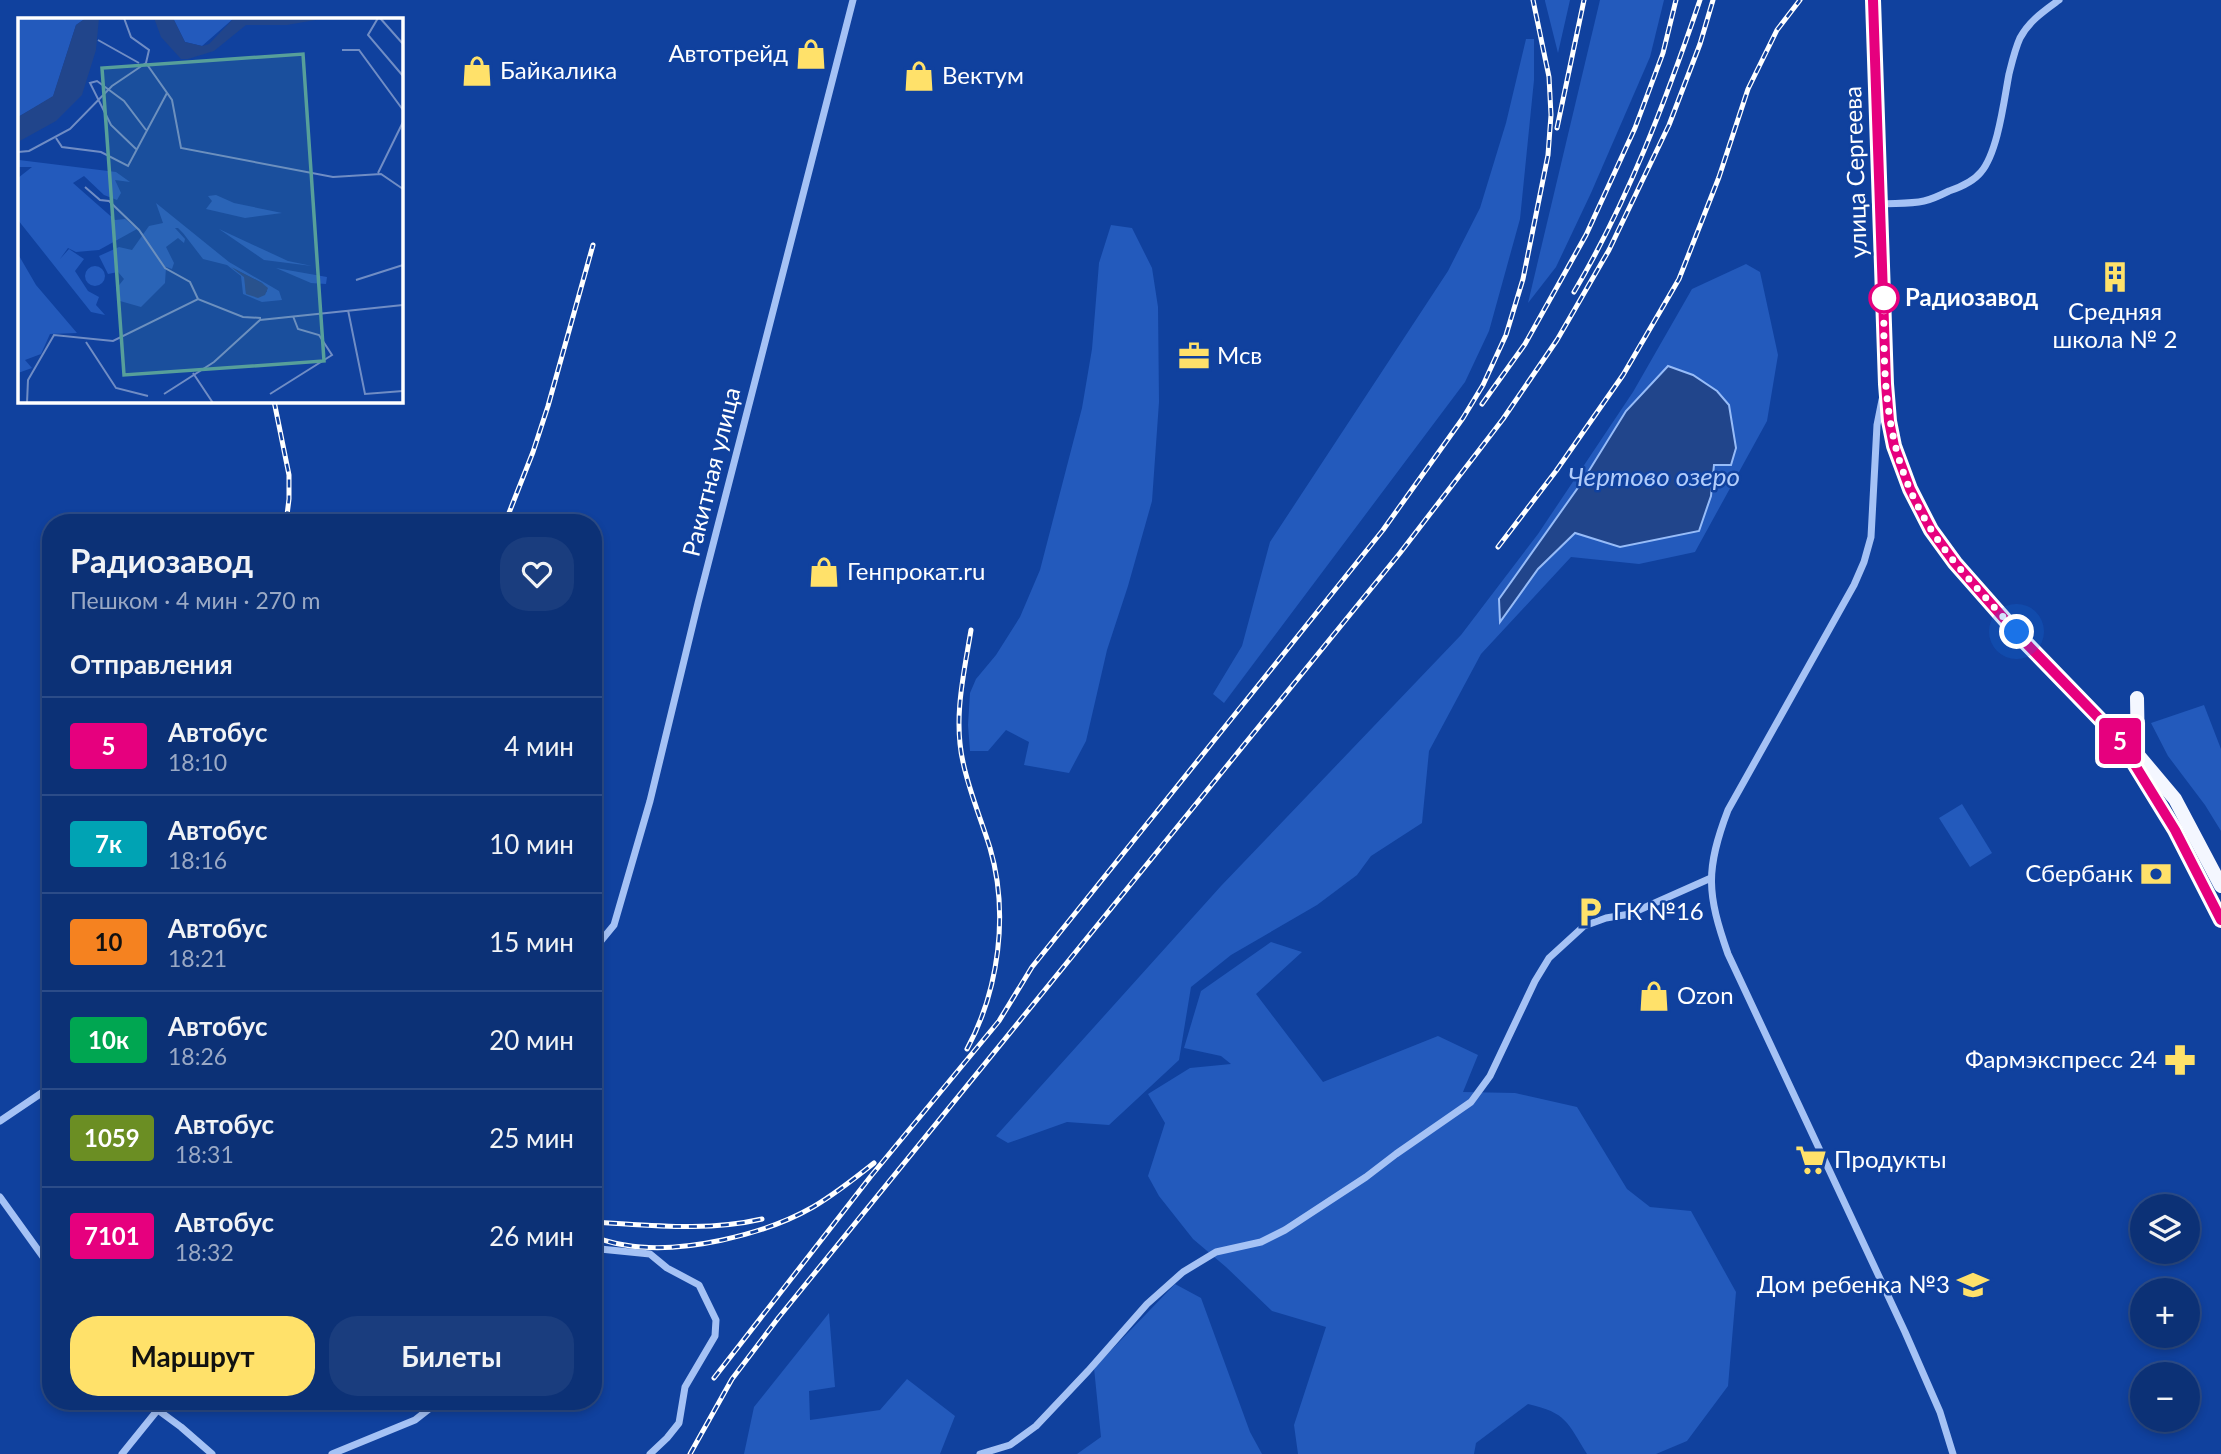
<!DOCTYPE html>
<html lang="ru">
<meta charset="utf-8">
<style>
body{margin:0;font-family:Lato,sans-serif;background:#1a3d7e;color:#f1f3f6;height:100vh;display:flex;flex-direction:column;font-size:26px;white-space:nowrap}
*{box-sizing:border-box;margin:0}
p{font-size:23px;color:#9aa9c5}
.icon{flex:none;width:38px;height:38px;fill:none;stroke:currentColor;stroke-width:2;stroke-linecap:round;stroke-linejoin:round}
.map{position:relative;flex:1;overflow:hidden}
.drawer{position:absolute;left:42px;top:514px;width:560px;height:896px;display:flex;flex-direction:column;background:#0c3176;border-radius:28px;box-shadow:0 4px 10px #0003,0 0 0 2px #2c4c88}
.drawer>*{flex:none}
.badge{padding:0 14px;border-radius:5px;font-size:24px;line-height:46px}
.controls{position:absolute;left:2130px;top:1194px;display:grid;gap:14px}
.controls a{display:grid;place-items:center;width:70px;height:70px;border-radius:50%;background:#0c3176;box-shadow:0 4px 10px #0003,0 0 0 2px #2c4c88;font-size:35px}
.you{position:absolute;width:35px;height:35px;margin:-18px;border:5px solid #fff;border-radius:50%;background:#1a73e8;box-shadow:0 0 0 10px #1a73e833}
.map>.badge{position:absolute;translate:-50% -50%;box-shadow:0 0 0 4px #fff}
h2{padding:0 28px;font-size:26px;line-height:63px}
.round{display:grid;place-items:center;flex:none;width:74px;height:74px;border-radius:28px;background:#1a3d7e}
.headline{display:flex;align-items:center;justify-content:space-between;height:119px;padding:0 28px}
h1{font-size:33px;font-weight:700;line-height:52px}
.action{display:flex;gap:14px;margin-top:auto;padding:14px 28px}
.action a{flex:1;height:80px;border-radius:28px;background:#ffe16a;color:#111;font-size:28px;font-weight:700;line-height:80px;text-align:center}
.action a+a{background:#1a3d7e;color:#f1f3f6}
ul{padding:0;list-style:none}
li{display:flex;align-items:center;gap:21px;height:98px;padding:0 28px;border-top:2px solid #2c4c88}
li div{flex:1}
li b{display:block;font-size:26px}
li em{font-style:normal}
li .badge{min-width:77px;font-weight:700;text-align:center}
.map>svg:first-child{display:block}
.green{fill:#235abc;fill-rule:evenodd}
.water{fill:#21458b;stroke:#97bcf8;stroke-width:2}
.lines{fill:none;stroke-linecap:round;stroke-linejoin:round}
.minor{stroke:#a5c2f5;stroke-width:7}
.primary{stroke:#f4f7ff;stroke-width:14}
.rail-casing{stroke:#fff;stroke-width:5}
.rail{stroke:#10419e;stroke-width:2.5;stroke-dasharray:8;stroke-linecap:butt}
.line-casing{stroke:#fff;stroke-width:16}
.line{stroke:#e6007e;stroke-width:10}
.walk{stroke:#fff;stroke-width:7;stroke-dasharray:0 12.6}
.stop-dot{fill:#fff;stroke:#e6007e;stroke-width:3.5}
.labels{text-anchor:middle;stroke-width:5;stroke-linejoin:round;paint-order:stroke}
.poi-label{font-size:24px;fill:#fff;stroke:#10419e;text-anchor:start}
.street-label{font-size:24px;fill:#fff;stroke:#10419e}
.stop-label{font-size:24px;font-weight:bold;fill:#fff;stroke:#10419e;text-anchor:start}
.water-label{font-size:26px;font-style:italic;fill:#b2cdfb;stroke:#10419e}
.inset-road{fill:none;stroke:#708dc5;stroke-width:2}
.view{fill:#579f9a;fill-opacity:0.15;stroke:#579f9a;stroke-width:3.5}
.inset-edge{fill:none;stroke:#fff;stroke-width:3.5}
</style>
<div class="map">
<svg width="2221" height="1454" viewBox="0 0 2221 1454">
<rect width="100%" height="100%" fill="#10419e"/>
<!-- green -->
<g class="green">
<path d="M1545,0H1570L1558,53L1545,1Z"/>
<path d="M1600,0H1664L1650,57L1591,193L1556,267L1528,303Z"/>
<path d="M1526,39H1534V80L1520,219L1489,331L1465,382L1224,703L1213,694L1242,646L1270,542L1448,271L1480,208L1506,123Z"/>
<path d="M1111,225L1132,228L1152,268L1158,307L1159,402L1152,501L1128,586L1107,650L1086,741L1069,773L1024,765L1029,742L1006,730L988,751H970L968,725L970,693L976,679L996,655L1020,617L1040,570L1082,408L1092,349L1099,263Z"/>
<path d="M1746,264L1760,272L1778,355L1767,421L1695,552L1639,564L1571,557L1481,654L1429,751L1422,823L1371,856L1357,875L1317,905L1231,955L1191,987L1179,1060L1109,1125L1067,1122L1008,1143L996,1136L1221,886L1461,635L1538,534L1633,392L1692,289ZM1668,367L1714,465L1711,496L1699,530L1620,547L1575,533L1538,569L1501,621L1626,411Z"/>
<path d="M2204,705L2221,749V831L2205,805L2168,756L2151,723Z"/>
<path d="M1962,804L1992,853L1970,867L1939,818Z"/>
<path d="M1271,942L1302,952L1256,994L1323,1082L1438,1036L1478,1055L1463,1092L1515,1093L1577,1107L1627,1189L1650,1207L1691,1211L1736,1292L1728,1386L1687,1441L1656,1454H1587C1567,1422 1567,1413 1528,1404L1476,1443L1474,1454H1298L1294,1425L1326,1327L1272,1311L1226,1267L1193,1239L1159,1196L1148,1176L1165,1123L1148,1094L1190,1068L1231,1064L1221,1056L1184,1048L1201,991Z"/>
<path d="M1175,1284L1201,1298L1250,1432L1262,1454H1077L1101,1437L1094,1368Z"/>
<path d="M829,1313L835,1387L809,1391L810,1420L880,1410L907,1379L955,1416L940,1454H744L754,1407Z"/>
</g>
<!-- water -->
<path class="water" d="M1668,366L1693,375L1717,391L1729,405L1736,448L1731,465H1714L1711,496L1699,531L1620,547L1575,533L1538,569L1500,622L1499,599L1582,482L1626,411Z"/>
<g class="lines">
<!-- minor -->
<g class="minor">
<path d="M1881,204C1896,203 1910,204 1924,201C1933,199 1941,195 1949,191C1961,187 1973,182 1981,172C1998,152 2004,100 2009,74C2012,62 2015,49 2020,38C2029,21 2044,11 2059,0"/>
<path d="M1882,400L1877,425L1871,537L1864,562L1854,585L1728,810C1705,870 1707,894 1728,954L1905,1332L1940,1412L1953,1454"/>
<path d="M593,944L600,942L614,925L650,801L698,603L853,0"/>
<path d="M0,1121L43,1092L51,1082"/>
<path d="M0,1197L51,1268"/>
<path d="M593,1246L600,1249L650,1254L667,1268L699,1285L716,1320L715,1336L685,1387L679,1423L667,1438L650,1454"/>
<path d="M593,1263L600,1249"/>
<path d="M147,1402L181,1427L212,1454"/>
<path d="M122,1454L164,1402"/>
<path d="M332,1454L415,1420L438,1402"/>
<path d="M980,1454L1010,1445L1036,1426L1088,1371L1147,1304L1183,1272L1216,1252L1261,1242L1285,1230L1366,1177L1396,1154L1471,1102L1490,1076L1535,981L1549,958L1584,926L1606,918L1630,914L1711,878"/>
</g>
<!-- primary -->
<g class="primary">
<path d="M1873,0L1886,384L1889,421L1894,446L1910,489L1931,530L1955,563L2022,639L2119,739L2138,755L2175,799L2221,886"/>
<path d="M2137,698L2138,755"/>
<path d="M2129,755L2175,830L2221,920"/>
</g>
<defs>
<g id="rail">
<path d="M1557,128L1584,0"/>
<path d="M1574,292C1628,201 1666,100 1700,0"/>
<path d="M274,401L289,475V499L286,523"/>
<path d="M1482,404L1525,344L1586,235L1635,128L1663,53L1676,0"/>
<path d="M505,523L533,452L548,406L593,245"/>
<path d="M1498,547L1556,471L1623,375L1679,279L1719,177L1748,89L1777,30L1800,0"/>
<path d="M967,1049C999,990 1009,913 990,848C981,819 969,791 963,762C953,718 964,673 971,630"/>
<path d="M593,1222C650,1225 706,1232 762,1219"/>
<path d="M593,1237C604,1240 614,1244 625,1245C680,1255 764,1235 813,1207C835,1194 854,1179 874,1163"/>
<path d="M714,1378L871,1176L999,1021L1032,967L1383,530L1463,418L1483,385L1506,335L1523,279L1548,155L1551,115L1549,77L1533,0"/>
<path d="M690,1454L732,1379L779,1317L1400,553L1503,419L1557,340L1609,250L1669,125L1700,44L1713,0"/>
</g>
</defs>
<!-- rail casing -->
<use href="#rail" class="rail-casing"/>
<!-- rail -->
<use href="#rail" class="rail"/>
</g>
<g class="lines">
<defs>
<path id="line" d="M1873,0L1886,384L1889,421L1894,446L1910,489L1931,530L1955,563L2022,639L2119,739L2175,830L2221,920"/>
</defs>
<!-- line casing -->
<use href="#line" class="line-casing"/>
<!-- line -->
<use href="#line" class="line"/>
<!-- walk -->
<path class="walk" d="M1884,298C1883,390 1885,464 1940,543C1963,575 1991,603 2017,632"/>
</g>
<!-- icons -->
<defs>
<symbol id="shop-bare" viewBox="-9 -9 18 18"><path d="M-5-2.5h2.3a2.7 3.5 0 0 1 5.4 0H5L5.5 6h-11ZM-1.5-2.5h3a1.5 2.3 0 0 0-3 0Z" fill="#ffe16a" stroke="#10419e" stroke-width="2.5" paint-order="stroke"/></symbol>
<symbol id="building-bare" viewBox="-9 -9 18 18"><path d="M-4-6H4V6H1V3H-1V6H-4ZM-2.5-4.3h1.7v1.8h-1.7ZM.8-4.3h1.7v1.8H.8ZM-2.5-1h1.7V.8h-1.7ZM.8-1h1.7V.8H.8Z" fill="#ffe16a" stroke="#10419e" stroke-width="2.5" paint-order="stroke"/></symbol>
<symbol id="office-bare" viewBox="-9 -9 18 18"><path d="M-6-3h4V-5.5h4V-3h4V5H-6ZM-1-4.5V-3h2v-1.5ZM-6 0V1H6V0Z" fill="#ffe16a" stroke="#10419e" stroke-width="2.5" paint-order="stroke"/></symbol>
<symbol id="bank-bare" viewBox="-9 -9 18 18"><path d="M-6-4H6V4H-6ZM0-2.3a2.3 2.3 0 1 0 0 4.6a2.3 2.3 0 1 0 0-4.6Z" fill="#ffe16a" stroke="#10419e" stroke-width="2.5" paint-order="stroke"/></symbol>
<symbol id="parking-bare" viewBox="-9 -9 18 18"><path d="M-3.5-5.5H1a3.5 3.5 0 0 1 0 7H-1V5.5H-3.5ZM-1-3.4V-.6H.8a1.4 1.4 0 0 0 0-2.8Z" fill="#ffe16a" stroke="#10419e" stroke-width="2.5" paint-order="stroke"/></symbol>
<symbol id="pharmacy-bare" viewBox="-9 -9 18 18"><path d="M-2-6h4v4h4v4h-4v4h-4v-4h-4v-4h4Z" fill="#ffe16a" stroke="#10419e" stroke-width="2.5" paint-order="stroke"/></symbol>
<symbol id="supermarket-bare" viewBox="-9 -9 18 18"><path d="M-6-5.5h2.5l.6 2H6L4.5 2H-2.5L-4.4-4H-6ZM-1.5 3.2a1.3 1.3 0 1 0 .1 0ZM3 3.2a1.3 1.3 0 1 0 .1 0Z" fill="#ffe16a" stroke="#10419e" stroke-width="2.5" paint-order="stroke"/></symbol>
<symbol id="school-bare" viewBox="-9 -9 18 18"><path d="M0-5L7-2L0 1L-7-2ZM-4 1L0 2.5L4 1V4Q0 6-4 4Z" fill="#ffe16a" stroke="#10419e" stroke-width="2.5" paint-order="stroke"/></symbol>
</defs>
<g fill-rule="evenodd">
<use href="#shop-bare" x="789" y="32" width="44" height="44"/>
<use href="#shop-bare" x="455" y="49" width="44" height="44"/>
<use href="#shop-bare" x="897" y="54" width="44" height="44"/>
<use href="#building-bare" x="2093" y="255" width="44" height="44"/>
<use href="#office-bare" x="1172" y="334" width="44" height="44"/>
<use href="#shop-bare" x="802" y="550" width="44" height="44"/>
<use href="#bank-bare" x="2134" y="852" width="44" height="44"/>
<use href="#parking-bare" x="1568" y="890" width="44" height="44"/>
<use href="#shop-bare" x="1632" y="974" width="44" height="44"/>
<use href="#pharmacy-bare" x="2158" y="1038" width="44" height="44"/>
<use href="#supermarket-bare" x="1789" y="1138" width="44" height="44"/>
<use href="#school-bare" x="1951" y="1263" width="44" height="44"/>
</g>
<!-- markers -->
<circle class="stop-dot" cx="1884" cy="298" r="14"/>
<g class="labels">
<!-- poi labels -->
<g class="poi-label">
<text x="788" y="62" text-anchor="end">Автотрейд</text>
<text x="500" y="79">Байкалика</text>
<text x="942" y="84">Вектум</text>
<text x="2115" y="320" text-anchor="middle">Средняя<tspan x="2115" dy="28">школа № 2</tspan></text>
<text x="1217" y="364">Мсв</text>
<text x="847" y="580">Генпрокат.ru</text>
<text x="2133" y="882" text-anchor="end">Сбербанк</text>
<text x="1613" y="920">ГК №16</text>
<text x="1677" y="1004">Ozon</text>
<text x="2157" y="1068" text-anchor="end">Фармэкспресс 24</text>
<text x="1834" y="1168">Продукты</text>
<text x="1950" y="1293" text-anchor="end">Дом ребенка №3</text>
</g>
<!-- street labels -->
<g class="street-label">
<text transform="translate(1856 172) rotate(-92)" y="8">улица Сергеева</text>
<text transform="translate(712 472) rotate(-76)" y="8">Ракитная улица</text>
</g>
<!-- stop labels -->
<g class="stop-label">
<text x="1905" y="306">Радиозавод</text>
</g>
<!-- water labels -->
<g class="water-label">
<text x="1654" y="486">Чертово озеро</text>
</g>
</g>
<!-- overview -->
<g transform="translate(18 18)">
<rect width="385" height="385" fill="#10419e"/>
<path d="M0,0H68L58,7L35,79L0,99ZM155,0H216L184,28L167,24ZM1,142L98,154L112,164L97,162L103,175L99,182L86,177L66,158L55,165L97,202L107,201L119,211L81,232L58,234L50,230L42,241L51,231L66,241L57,253L70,273L81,279L78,287L87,297L73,294L0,202V160L14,149H0ZM198,177L216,185L264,195L227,200L188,191L194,183L190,178ZM138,185L211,244L261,273L264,282L244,284L225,276L223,258L209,247L185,241L165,215L160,210H157L167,221L166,225L160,220L148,229L156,245L154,251L148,249L147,265L123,289L102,283L98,271L106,261L100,254L90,256L81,238L101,229L114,232L131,208L145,205ZM215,250L244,265L249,274L228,276L227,259ZM201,211L270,243L294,248L246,242ZM0,236L18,267L59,315L32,316L23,336L7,342L14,350L0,355ZM67 258a10 10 0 1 1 20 0a10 10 0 1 1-20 0ZM258,250L309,259L308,266L293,265Z" fill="#235abc" fill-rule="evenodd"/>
<path d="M68,0H81L78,32L64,77L38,103L0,124V99L35,78L58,7ZM136,0H155L167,24L184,28L191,26L216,0H309L269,7H228L196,33L170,41H163L143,19ZM213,249L244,265L250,270L247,277L240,280L228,276L226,259Z" fill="#21458b"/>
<path class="inset-road" d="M106,0L113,19L131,32L128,45M360,0L350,17L385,58M362,0L385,26M80,22L121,45M324,32H341L385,92M128,45L154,82L163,130L315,159L363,156L385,171M38,120L44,129L83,134L110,148L149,75M118,131L93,107L72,65L79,63L106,83L128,112M0,134L11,133L52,111L94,68L128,45M360,155L385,104M67,169L82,182L91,183L121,212L147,250L172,264L180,281M338,262L385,247M330,292L347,376L385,373M68,324L98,370L130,378M175,355L195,385M146,376L196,344L242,302L385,287M252,376L314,337L301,317L280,311L275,298M9,385L10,362L36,317L95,323L180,281L225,299L243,300"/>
<path class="view" d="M285,36L306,343L106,357L84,50Z"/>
<rect width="385" height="385" class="inset-edge"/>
</g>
</svg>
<div class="controls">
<a><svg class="icon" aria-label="layers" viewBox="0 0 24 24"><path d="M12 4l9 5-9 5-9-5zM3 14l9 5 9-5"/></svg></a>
<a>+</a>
<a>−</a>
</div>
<div class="you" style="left:2017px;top:632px"></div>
<b class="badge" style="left:2120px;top:741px;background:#e6007e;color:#fff">5</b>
<section class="drawer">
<div class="headline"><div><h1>Радиозавод</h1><p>Пешком · 4 мин · 270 m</p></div><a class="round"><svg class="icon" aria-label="heart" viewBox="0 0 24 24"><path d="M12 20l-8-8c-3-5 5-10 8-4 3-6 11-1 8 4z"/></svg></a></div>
<h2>Отправления</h2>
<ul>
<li><span class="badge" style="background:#e6007e;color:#fff">5</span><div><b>Автобус</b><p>18:10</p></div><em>4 мин</em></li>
<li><span class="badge" style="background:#00a3b4;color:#fff">7к</span><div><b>Автобус</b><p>18:16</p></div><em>10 мин</em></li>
<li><span class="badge" style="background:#f58220;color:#111">10</span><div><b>Автобус</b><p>18:21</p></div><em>15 мин</em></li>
<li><span class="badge" style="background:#00a651;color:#fff">10к</span><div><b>Автобус</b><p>18:26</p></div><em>20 мин</em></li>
<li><span class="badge" style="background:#6b8e23;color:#fff">1059</span><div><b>Автобус</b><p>18:31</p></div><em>25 мин</em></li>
<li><span class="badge" style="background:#e6007e;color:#fff">7101</span><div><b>Автобус</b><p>18:32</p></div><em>26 мин</em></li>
</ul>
<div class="action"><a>Маршрут</a><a>Билеты</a></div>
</section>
</div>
